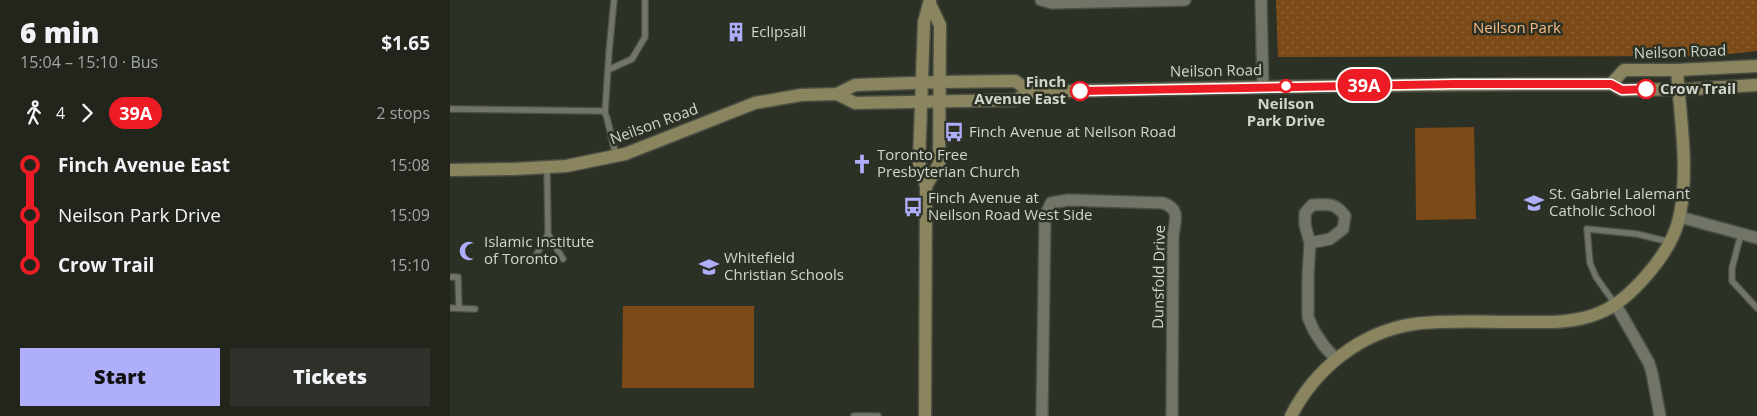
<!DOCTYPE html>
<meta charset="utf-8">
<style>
body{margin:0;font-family:"Open Sans",sans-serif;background:#2d3129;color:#f1f3f6;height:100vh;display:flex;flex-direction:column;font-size:19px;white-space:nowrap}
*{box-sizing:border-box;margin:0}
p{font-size:16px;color:#a2a5a3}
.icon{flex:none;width:28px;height:28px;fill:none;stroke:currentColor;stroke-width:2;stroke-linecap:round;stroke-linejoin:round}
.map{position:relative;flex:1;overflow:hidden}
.details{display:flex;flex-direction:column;background:#21251c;width:450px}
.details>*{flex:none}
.badge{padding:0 10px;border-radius:16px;font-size:18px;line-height:32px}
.map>.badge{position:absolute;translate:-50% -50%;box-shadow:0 0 0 2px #fff}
.legs{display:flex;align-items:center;gap:8px;height:55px;padding:0 20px;font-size:16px}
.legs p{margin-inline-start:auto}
.summary{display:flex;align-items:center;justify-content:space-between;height:85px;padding:0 20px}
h1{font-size:28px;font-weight:800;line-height:38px}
.primary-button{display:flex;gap:10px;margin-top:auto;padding:10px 20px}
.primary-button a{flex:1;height:58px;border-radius:0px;background:#afaefa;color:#111;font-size:20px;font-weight:800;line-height:58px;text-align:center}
.primary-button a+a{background:#2d3129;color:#f1f3f6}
ul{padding:0 20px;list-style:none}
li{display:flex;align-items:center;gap:18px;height:50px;font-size:19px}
li i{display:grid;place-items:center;width:8px;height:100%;margin:0 6px;background:currentColor}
li i::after{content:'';width:12px;height:12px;margin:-6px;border:4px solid;border-radius:50%;background:#21251c}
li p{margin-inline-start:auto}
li:first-child i{background:linear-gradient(#0000 50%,currentColor 0)}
li:last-child i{background:linear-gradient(currentColor 50%,#0000 0)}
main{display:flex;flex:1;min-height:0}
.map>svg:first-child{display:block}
.grass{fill:url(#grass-dots)}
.garden{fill:#7b4a17}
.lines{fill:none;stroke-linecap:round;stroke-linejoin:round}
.lane-casing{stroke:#4a4e43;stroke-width:8}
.street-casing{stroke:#4a4e43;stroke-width:14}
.secondary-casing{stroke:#4a4e43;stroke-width:15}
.lane{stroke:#707568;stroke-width:5.5}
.street{stroke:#707568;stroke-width:11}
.secondary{stroke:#8a855e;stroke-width:12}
.line-1-casing{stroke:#fff;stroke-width:11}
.line-1{stroke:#ed1c24;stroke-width:8}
.stop-1-dot{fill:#fff;stroke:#ed1c24;stroke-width:2.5}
.labels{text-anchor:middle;stroke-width:5;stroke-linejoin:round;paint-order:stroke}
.park-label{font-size:15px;fill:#f9ba82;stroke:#2c3125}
.poi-label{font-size:15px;fill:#d2d5cd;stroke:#2c3125;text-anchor:start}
.street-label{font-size:15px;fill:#d2d5cd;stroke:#2c3125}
.stop-label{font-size:15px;font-weight:bold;fill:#d2d5cd;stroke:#2c3125;text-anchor:end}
</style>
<main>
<section class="details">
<div class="summary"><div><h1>6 min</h1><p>15:04 – 15:10 · Bus</p></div><b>$1.65</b></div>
<div class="legs"><svg class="icon" aria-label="walk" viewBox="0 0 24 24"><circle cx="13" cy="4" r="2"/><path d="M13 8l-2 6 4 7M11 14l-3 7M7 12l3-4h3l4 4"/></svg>4<svg class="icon" aria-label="forward" viewBox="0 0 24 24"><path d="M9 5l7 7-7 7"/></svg><b class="badge" style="background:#ed1c24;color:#fff">39A</b><p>2 stops</p></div>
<ul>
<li><i style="color:#ed1c24"></i><b>Finch Avenue East</b><p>15:08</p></li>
<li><i style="color:#ed1c24"></i><span>Neilson Park Drive</span><p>15:09</p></li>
<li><i style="color:#ed1c24"></i><b>Crow Trail</b><p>15:10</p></li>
</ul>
<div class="primary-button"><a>Start</a><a>Tickets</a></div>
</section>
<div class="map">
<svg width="1307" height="416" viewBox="0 0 1307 416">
<defs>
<pattern id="grass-dots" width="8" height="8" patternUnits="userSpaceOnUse" patternTransform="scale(1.25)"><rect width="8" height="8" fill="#7b4a17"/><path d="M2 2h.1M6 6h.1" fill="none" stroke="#8d6338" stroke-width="1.8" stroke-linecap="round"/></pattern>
</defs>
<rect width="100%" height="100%" fill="#2c3125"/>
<!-- grass -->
<path class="grass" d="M826,0H1307V51L1259,56L828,57Z"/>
<!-- garden -->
<g class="garden">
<path d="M1024,127L1026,219L966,220L965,128Z"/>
<path d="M173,306H304V388H172Z"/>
</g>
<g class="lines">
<defs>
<g id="lane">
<path d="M158,70L182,59L195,37V0"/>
<path d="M0,109L152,111L155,113L157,118L166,156"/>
<path d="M155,113L159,52L164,0"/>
<path d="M97,167L98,234L113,259"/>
<path d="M1291,234L1282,268V281L1307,308"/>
<path d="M83,261L98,234"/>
<path d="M0,277H8L9,308"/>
<path d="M1165,304L1146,277L1140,263L1137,229L1187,234L1220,242"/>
<path d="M0,308L25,309"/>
<path d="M404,416H428"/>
</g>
<g id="street">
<path d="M591,0L602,3L735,0"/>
<path d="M811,0L813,87"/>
<path d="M1230,217L1307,238"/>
<path d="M860,243L880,239L893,229L895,216C885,202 877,204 862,205L855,213V225L860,243L858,276V317L864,331L874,346L886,359"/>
<path d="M1166,305L1199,363L1202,373L1210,416"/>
<path d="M592,416L595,216L601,203L618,200L713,203C731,209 725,221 723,236L722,416"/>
</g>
<g id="secondary">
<path d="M1161,84L1174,70H1227L1307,66"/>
<path d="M387,94L405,103L565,100L581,92C774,87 967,84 1161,84L1172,90L1242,89L1307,85"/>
<path d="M0,170L64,169L116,166L175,154L305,103L351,95L387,94L405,85L490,82L565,81L581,92"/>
<path d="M476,186L489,164L490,25L480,4"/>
<path d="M475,416L476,186L469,163L474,22L480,0"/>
<path d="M841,416C865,369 910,332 964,324C997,320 1032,322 1066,322C1093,322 1123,324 1149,313C1167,306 1183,291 1196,276C1211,259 1226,237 1230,214C1239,167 1230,117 1227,70"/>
</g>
</defs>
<!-- lane casing -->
<use href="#lane" class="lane-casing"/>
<!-- street casing -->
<use href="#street" class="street-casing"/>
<!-- secondary casing -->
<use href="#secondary" class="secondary-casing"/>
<!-- lane -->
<use href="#lane" class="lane"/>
<!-- street -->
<use href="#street" class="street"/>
<!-- secondary -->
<use href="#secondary" class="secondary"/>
</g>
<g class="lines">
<defs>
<path id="line-1" d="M630,91L1004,84H1161L1172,90L1196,89"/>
</defs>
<!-- line-1 casing -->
<use href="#line-1" class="line-1-casing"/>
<!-- line-1 -->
<use href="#line-1" class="line-1"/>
</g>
<!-- icons -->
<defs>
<symbol id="building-bare" viewBox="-9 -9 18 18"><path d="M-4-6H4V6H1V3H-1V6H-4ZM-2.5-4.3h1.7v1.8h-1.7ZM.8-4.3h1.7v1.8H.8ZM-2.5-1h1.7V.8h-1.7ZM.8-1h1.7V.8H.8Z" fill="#afaefa" stroke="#2c3125" stroke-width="2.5" paint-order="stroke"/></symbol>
<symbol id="bus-bare" viewBox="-9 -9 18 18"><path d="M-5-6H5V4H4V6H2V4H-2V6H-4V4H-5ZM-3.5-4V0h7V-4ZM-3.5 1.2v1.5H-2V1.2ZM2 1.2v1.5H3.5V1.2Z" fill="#afaefa" stroke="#2c3125" stroke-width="2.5" paint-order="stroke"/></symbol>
<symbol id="church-bare" viewBox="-9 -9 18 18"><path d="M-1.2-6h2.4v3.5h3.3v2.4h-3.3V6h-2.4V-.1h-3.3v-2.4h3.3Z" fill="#afaefa" stroke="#2c3125" stroke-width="2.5" paint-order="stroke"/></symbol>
<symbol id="school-bare" viewBox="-9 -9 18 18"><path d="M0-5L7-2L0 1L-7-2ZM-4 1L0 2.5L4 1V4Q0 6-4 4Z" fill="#afaefa" stroke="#2c3125" stroke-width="2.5" paint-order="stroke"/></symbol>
<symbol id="mosque-bare" viewBox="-9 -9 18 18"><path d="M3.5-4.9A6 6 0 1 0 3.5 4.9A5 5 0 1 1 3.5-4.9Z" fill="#afaefa" stroke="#2c3125" stroke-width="2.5" paint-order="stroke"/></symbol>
</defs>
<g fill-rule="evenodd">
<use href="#building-bare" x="272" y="18" width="28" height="28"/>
<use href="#bus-bare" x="490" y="118" width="28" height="28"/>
<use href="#church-bare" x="398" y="150" width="28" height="28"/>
<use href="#school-bare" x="1070" y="189" width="28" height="28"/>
<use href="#bus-bare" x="449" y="193" width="28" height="28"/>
<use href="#mosque-bare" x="5" y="237" width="28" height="28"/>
<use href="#school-bare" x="245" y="253" width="28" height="28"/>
</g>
<!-- markers -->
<g class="stop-1-dot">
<circle cx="836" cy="86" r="6"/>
<circle cx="1196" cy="89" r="9"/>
<circle cx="630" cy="91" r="9"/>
</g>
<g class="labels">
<!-- park labels -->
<g class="park-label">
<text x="1067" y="33">Neilson Park</text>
</g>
<!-- poi labels -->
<g class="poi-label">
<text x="301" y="37">Eclipsall</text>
<text x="519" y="137">Finch Avenue at Neilson Road</text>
<text x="427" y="160">Toronto Free<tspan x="427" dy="17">Presbyterian Church</tspan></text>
<text x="1099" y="199">St. Gabriel Lalemant<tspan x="1099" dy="17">Catholic School</tspan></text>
<text x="478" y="203">Finch Avenue at<tspan x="478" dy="17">Neilson Road West Side</tspan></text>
<text x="34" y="247">Islamic Institute<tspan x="34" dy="17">of Toronto</tspan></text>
<text x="274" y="263">Whitefield<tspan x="274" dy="17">Christian Schools</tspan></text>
</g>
<!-- street labels -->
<g class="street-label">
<text transform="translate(1230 52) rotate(-2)" y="5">Neilson Road</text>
<text transform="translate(766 71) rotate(-1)" y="5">Neilson Road</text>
<text transform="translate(204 124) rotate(-20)" y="5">Neilson Road</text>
<text transform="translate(709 277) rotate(-89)" y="5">Dunsfold Drive</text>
</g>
<!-- stop labels -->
<g class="stop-label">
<text x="616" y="87">Finch<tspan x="616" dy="17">Avenue East</tspan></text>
<text x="1210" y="94" text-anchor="start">Crow Trail</text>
<text x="836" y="109" text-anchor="middle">Neilson<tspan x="836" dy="17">Park Drive</tspan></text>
</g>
</g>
</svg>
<b class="badge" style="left:914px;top:85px;background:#ed1c24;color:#fff">39A</b>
</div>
</main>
